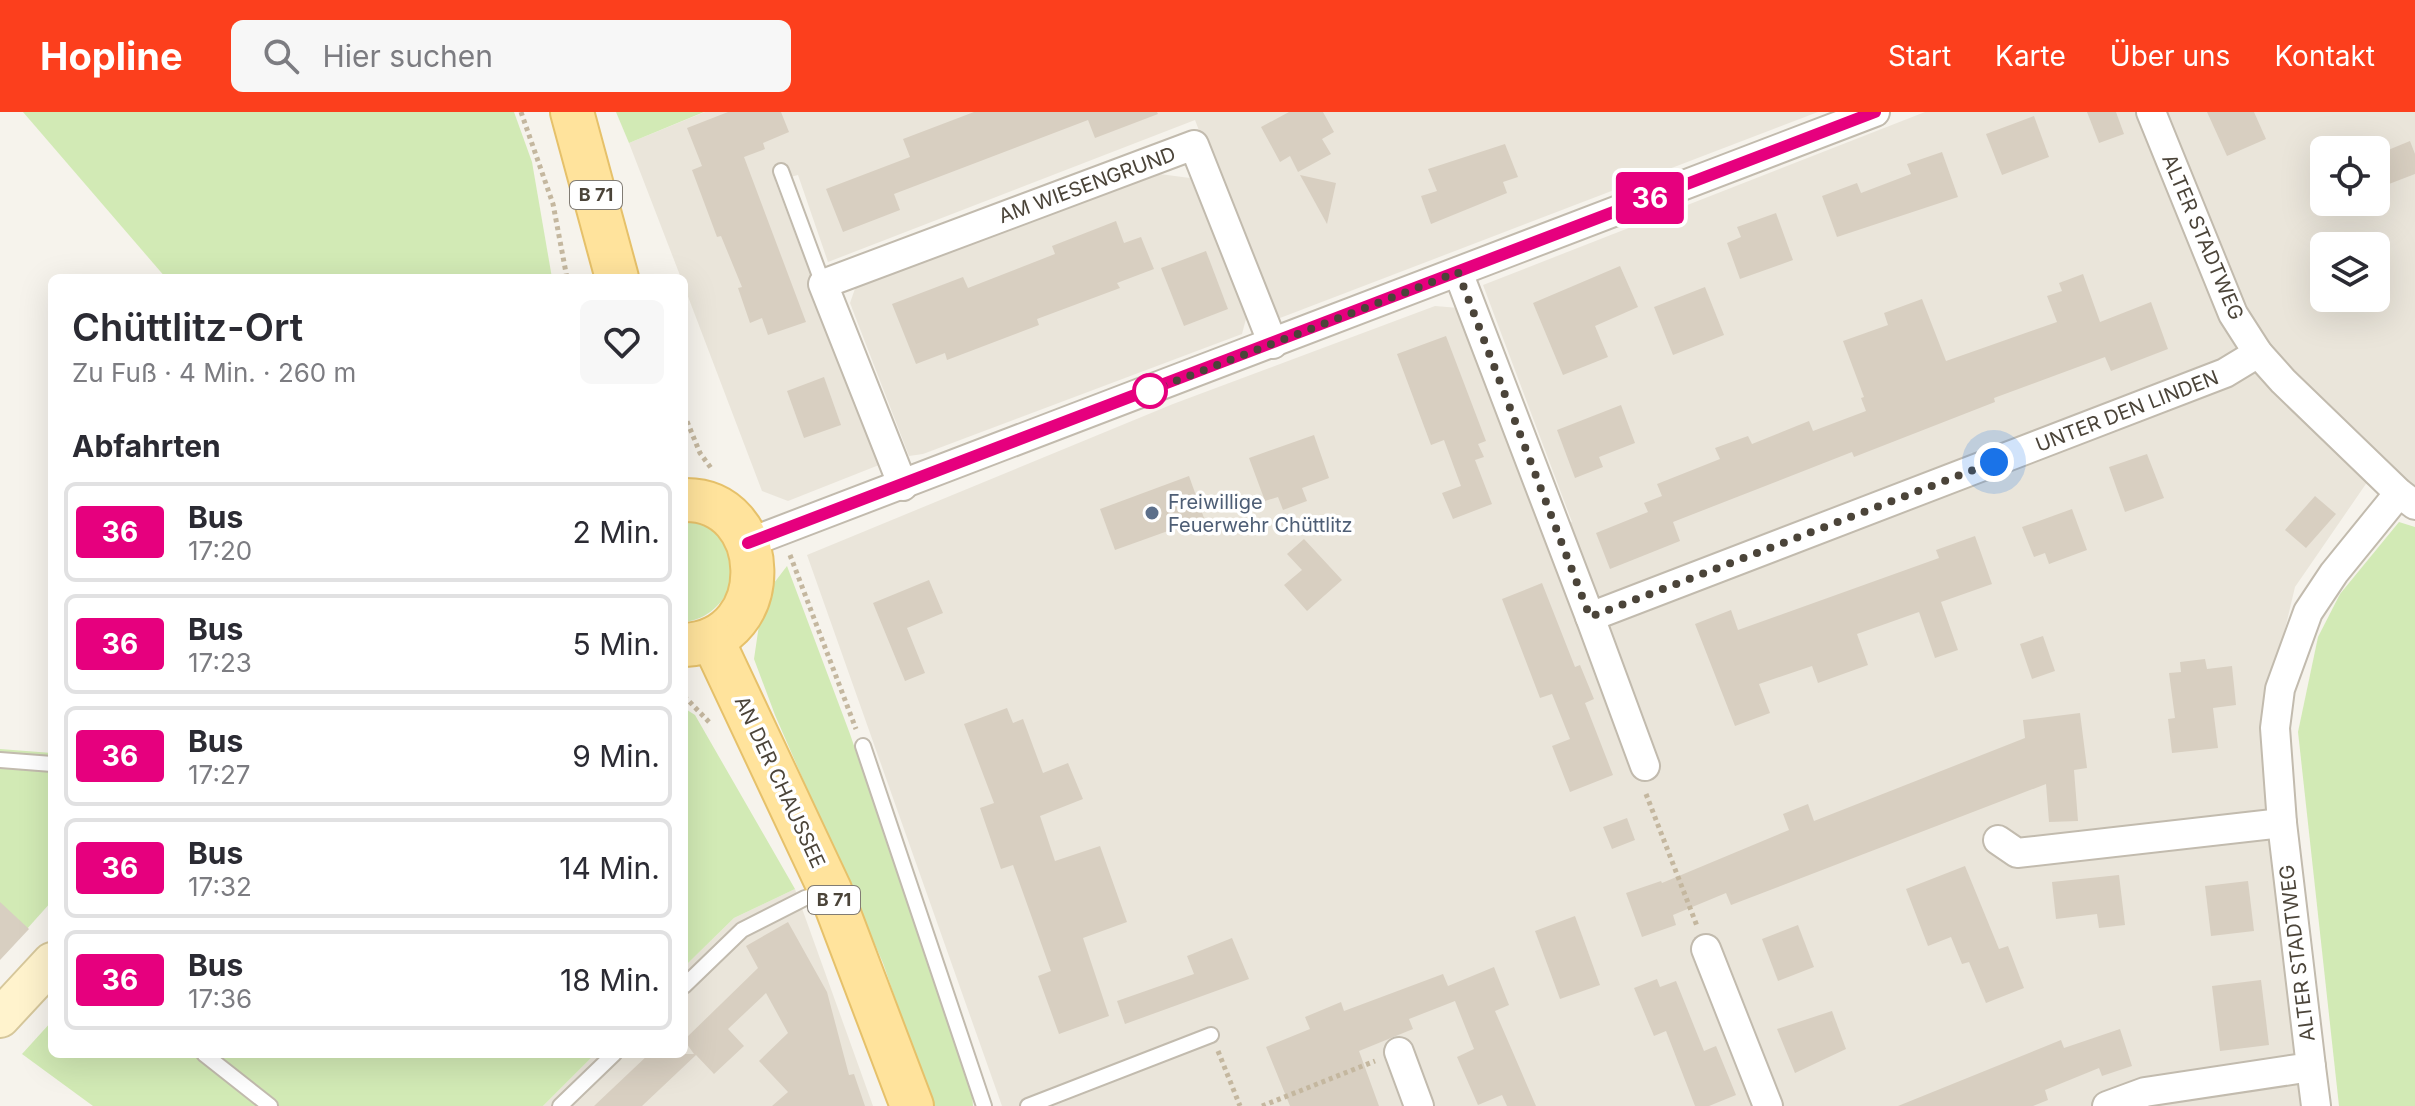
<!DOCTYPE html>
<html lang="de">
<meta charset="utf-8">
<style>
body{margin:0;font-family:Inter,sans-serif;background:#f7f7f7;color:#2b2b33;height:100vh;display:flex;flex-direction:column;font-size:30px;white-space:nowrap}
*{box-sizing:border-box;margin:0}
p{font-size:26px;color:#7c7c81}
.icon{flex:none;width:44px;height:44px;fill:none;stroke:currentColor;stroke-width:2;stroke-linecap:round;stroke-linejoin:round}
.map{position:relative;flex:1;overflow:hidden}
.panel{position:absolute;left:48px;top:162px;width:640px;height:784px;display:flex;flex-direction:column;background:#fff;border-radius:12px;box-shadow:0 8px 32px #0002}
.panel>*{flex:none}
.badge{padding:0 16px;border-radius:6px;font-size:28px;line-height:52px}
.tools{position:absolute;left:2310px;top:24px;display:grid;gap:16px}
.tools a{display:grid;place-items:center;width:80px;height:80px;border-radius:12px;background:#fff;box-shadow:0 8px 32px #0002;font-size:40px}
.you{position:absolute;width:40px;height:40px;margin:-20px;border:6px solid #fff;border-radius:50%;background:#1a73e8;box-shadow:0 0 0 12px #1a73e833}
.map>.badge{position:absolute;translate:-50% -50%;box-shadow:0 0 0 4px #fff}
h2{padding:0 24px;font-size:30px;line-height:72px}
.round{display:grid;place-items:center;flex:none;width:84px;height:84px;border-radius:12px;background:#f7f7f7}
.overview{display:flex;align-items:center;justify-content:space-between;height:136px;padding:0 24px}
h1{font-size:38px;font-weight:600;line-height:60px}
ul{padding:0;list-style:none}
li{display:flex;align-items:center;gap:24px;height:100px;margin:0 16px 12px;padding:0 8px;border:4px solid #e1e1e2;border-radius:12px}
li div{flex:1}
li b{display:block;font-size:30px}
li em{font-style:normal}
li .badge{min-width:88px;font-weight:700;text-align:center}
header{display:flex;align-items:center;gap:48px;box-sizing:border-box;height:112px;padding:0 40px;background:#fc3f1d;color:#fff}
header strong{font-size:38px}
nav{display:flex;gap:44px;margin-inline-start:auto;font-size:28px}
.search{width:560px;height:72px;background:#f7f7f7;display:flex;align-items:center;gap:20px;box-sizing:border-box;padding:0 28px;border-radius:12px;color:#7c7c81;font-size:30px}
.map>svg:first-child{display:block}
.residential{fill:#eae5da;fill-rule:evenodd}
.green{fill:#d2eab5}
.building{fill:#d8cfc1}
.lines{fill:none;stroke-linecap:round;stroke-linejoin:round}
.lane-casing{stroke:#c2bbae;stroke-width:18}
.street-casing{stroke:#c2bbae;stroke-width:32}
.secondary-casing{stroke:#d6c79b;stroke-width:42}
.primary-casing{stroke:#e6c16a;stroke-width:46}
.path{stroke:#c4b79f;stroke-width:5;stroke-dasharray:4 4;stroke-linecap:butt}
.lane{stroke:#fff;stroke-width:14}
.street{stroke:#fff;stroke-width:28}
.secondary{stroke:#fff3cd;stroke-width:38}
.primary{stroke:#ffe39c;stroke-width:42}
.line-casing{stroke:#fff;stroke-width:18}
.line{stroke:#e6007e;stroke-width:12}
.walk{stroke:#4b4439;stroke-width:8;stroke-dasharray:0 14.4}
.stop-dot{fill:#fff;stroke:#e6007e;stroke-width:4}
.service-dot{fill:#5c6f8a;stroke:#fff;stroke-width:3}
.labels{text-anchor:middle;stroke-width:7;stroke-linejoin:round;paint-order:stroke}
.shield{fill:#fff;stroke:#817c74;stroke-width:2}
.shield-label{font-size:18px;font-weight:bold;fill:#4b4439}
.street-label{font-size:20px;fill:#4b4439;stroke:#fff}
.service-label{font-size:20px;fill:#4e5e75;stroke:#fff;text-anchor:start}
</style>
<header>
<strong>Hopline</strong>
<div class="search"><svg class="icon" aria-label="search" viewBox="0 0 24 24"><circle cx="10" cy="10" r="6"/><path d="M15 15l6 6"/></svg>Hier suchen</div>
<nav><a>Start</a><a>Karte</a><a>Über uns</a><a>Kontakt</a></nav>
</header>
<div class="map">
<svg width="2415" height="994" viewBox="0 0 2415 994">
<rect width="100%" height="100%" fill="#f6f3ec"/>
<!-- residential -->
<g class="residential">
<path d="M705,0H1818L1280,206L1266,193L1195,8L828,150L798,63L775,69L877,337L879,353L788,389L762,379L684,174V166H681L629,31Z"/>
<path d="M1925,0H2415V376L2381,350L2295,475L2262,614L2304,994H1002L807,443L1173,292L1435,194L1459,196L1541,419L1572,410L1483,173ZM2324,38H2376V90H2324ZM2324,134H2376V186H2324Z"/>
<path d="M1152,61L1190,66L1247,203L1242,222L923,342L909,344L850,191L857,171Z"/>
<path d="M795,777L873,994H543L595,942H684V855L734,806Z"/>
</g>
<!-- green -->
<g class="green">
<path d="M23,0H514L532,50L552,166H166Z"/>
<path d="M616,0H704L629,31Z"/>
<path d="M684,408C691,410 702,411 708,414C755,439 731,506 684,510Z"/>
<path d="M2399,410L2415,415V994H2339L2298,620L2318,525L2340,482Z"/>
<path d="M787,454L850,622L972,981L973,994H932L883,851L775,603L754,547L759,513L774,471Z"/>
<path d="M684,596L695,603L795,777L734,806L684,855Z"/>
<path d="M0,637L52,641V789L0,847Z"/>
<path d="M52,909V942H595L543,994H93L22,942Z"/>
</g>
<!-- building -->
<g class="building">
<path d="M728,0H781L789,20L763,31L765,37L744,45L806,210L768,223L762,206L750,211L738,176L742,175L721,124L717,125L692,58L702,54L687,16Z"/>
<path d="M974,0H1157L1158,2L1095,26L1088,8L894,82L900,98L843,120L826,77L910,45L903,27Z"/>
<path d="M1289,0H1323L1334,20L1322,27L1331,42L1298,60L1290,44L1280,50L1261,15Z"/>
<path d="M2087,0H2116L2124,22L2099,31Z"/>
<path d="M2207,0H2254L2266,27L2227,44Z"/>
<path d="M2034,4L2049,45L2002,63L1986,22Z"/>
<path d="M2410,29L2415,42V62L2376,77V43Z"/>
<path d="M1505,32L1518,65L1503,70L1507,81L1431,112L1421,84L1437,79L1428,57Z"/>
<path d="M1942,40L1958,85L1837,125L1822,84L1857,71L1861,81L1911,62L1907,52Z"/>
<path d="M1300,63L1336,71L1327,112Z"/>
<path d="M1776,101L1793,148L1740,167L1727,131L1741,125L1737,115Z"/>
<path d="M1116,109L1124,131L1141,125L1154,157L1117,171L1120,176L1037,207L1039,213L947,248L945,241L916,252L892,192L963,165L968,176L1055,142L1052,134Z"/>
<path d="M1206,139L1228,197L1184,214L1161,156Z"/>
<path d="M1620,154L1638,195L1595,214L1608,245L1563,263L1533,191Z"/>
<path d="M2083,162L2100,210L2151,190L2168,237L2111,259L2105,245L1994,286L1995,290L1854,345L1852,340L1673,410L1680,429L1610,457L1596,421L1648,400L1644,391L1662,384L1657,372L1720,347L1715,336L1748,324L1752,332L1809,309L1813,319L1866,299L1861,286L1864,285L1843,229L1888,213L1884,201L1922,187L1946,249L2057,210L2047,184L2062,179L2059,171Z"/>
<path d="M1705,175L1724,223L1673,243L1654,195Z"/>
<path d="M1446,224L1486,329L1478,332L1484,345L1475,348L1492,392L1453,407L1442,381L1461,374L1444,328L1431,333L1397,242Z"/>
<path d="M824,265L841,313L804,326L787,279Z"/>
<path d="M1621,293L1635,331L1599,345L1603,355L1575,366L1557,318Z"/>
<path d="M1314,323L1329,366L1302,376L1307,389L1283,398L1278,385L1265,389L1249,346Z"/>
<path d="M2147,342L2164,386L2125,400L2109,355Z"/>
<path d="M1189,364L1204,406L1115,438L1100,397Z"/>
<path d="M2315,384L2336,402L2306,436L2285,418Z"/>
<path d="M2072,397L2087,438L2049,452L2045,441L2034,445L2022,415Z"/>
<path d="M1975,424L1992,472L1941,490L1958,538L1935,546L1919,500L1857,522L1868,553L1818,571L1812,554L1759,572L1770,601L1735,614L1695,512L1731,498L1738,518L1939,446L1936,438Z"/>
<path d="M1304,427L1342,468L1307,499L1284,473L1302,458L1287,442Z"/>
<path d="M929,468L943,501L907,516L925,561L905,569L873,491Z"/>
<path d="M1542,471L1575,555L1580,553L1594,587L1585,591L1613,663L1570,680L1552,634L1570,627L1552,582L1540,586L1502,487Z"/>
<path d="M2043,524L2055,559L2032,567L2020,532Z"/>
<path d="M2205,547L2207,557L2232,554L2236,593L2213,596L2218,636L2172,641L2168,607L2175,606L2169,561L2181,560L2180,550Z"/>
<path d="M1007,596L1013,611L1023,607L1043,661L1068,651L1083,687L1040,704L1055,749L1100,734L1127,810L1083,826L1109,904L1059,922L1038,864L1051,859L1013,753L1001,757L980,696L994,691L964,612Z"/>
<path d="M2080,601L2087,656L2074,658L2078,709L2049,710L2046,672L1731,793L1726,781L1673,803L1676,813L1642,825L1626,781L1661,769L1662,771L1789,718L1783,702L1808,692L1814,709L2025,626L2023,608Z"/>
<path d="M1627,706L1635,728L1612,737L1603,715Z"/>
<path d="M1965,754L1999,837L2008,834L2024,876L1986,891L1969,850L1962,852L1951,825L1928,834L1906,777Z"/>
<path d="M2119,763L2125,813L2099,816L2097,802L2056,807L2052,770Z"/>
<path d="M2248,769L2254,819L2211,824L2205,774Z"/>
<path d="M0,790L29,817L0,848Z"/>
<path d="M1575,804L1600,873L1560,887L1535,819Z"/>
<path d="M788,810L827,880L849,963L854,962L865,994H772L788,980L759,949L788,921L766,881L728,917L744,934L714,962L696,943L642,994H594L649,942H694L684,928L758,856L746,834Z"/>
<path d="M1798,813L1814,855L1778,869L1762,827Z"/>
<path d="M1232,826L1249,867L1125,912L1117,889L1194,862L1187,844Z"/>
<path d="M1494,855L1509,893L1495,899L1536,994H1507L1502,983L1478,993L1457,945L1474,937L1455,889L1409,907L1413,917L1359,939L1379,994H1290L1266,935L1310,917L1305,905L1341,890L1344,899L1443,862L1448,874Z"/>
<path d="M1657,867L1660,875L1676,869L1704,939L1716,934L1736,983L1709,994H1695L1666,919L1654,924L1634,876Z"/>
<path d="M2261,868L2269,933L2220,939L2212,874Z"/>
<path d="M1832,899L1846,937L1795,961L1777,917Z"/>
<path d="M2120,917L2132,954L2102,964L2099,956L2045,978L2048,988L2033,994H1898L2061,928L2064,936Z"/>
</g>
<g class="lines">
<defs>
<g id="lane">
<path d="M781,59L823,172"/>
<path d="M863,634L984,994"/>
<path d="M0,648L52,652"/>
<path d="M684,874L742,818L805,786L828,779"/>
<path d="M204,942L270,994"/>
<path d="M560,994L614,942"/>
<path d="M1028,994L1211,923"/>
</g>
<g id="street">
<path d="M2151,0L2233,202L2258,241L2283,269L2399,381L2415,393"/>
<path d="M1458,160L1590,505L2225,261L2258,241"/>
<path d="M903,374L823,172L1194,33L1273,232"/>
<path d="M748,431L1875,0"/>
<path d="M1590,505L1645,654"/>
<path d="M1998,728L2017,741L2282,711"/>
<path d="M1706,837L1768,994"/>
<path d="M1399,940L1419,994"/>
<path d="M2311,955L2316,994"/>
<path d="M2107,994L2145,980L2311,955L2282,711L2275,616L2280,577L2308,500L2334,461L2399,381"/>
</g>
<path id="secondary" d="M0,906L52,850"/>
<g id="primary">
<path d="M572,0L617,166"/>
<path d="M684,388C772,386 778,528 685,533"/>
<path d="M712,527L830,778L912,994"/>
</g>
</defs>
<!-- lane casing -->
<use href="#lane" class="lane-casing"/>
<!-- street casing -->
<use href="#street" class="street-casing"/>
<!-- secondary casing -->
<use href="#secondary" class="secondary-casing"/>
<!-- primary casing -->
<use href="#primary" class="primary-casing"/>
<!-- path -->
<g class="path">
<path d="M521,0L553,92L567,166"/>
<path d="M684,302L700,341L711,356"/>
<path d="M790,443L856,617"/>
<path d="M684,584L711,612"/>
<path d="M1646,682L1697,814"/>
<path d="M1218,939L1240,994"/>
<path d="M1262,994L1375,949"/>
</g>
<!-- lane -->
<use href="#lane" class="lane"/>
<!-- street -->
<use href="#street" class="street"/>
<!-- secondary -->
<use href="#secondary" class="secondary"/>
<!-- primary -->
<use href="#primary" class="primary"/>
</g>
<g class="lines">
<defs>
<path id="line" d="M748,431L1875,0"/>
</defs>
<!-- line casing -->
<use href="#line" class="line-casing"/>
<!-- line -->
<use href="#line" class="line"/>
<!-- walk -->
<path class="walk" d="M1150,279L1458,160L1590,505L1994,350"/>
</g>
<!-- markers -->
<circle class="stop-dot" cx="1150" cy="279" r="16"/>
<circle class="service-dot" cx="1152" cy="401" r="8"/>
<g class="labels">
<!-- shield labels -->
<g class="shield">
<rect x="570" y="69" width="52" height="28" rx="6"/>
<rect x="808" y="774" width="52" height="28" rx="6"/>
</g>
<g class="shield-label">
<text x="596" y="89">B 71</text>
<text x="834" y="794">B 71</text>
</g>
<!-- street labels -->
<g class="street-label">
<text transform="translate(1087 73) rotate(-20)" y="7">AM WIESENGRUND</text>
<text transform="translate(2203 125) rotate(67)" y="7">ALTER STADTWEG</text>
<text transform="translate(2127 299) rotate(-21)" y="7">UNTER DEN LINDEN</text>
<text transform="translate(780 670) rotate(65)" y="7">AN DER CHAUSSEE</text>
<text transform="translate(2297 841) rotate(-97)" y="7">ALTER STADTWEG</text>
</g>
<!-- service labels -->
<g class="service-label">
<text x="1168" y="397">Freiwillige<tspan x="1168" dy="23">Feuerwehr Chüttlitz</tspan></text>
</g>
</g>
</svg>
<div class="tools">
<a><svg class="icon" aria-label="locate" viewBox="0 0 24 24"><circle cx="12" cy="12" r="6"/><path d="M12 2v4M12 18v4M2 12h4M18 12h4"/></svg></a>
<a><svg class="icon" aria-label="layers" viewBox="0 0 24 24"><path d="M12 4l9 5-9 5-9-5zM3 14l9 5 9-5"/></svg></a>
</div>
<div class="you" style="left:1994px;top:350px"></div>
<b class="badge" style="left:1650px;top:86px;background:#e6007e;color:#fff">36</b>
<section class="panel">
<div class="overview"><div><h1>Chüttlitz-Ort</h1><p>Zu Fuß · 4 Min. · 260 m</p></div><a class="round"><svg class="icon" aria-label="heart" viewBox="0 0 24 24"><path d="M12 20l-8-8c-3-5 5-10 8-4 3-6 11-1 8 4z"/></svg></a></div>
<h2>Abfahrten</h2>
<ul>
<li><span class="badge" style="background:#e6007e;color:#fff">36</span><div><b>Bus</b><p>17:20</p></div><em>2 Min.</em></li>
<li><span class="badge" style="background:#e6007e;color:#fff">36</span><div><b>Bus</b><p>17:23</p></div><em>5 Min.</em></li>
<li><span class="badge" style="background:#e6007e;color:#fff">36</span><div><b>Bus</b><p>17:27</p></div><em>9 Min.</em></li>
<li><span class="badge" style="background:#e6007e;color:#fff">36</span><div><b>Bus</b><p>17:32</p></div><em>14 Min.</em></li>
<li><span class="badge" style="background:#e6007e;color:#fff">36</span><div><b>Bus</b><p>17:36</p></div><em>18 Min.</em></li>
</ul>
</section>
</div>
